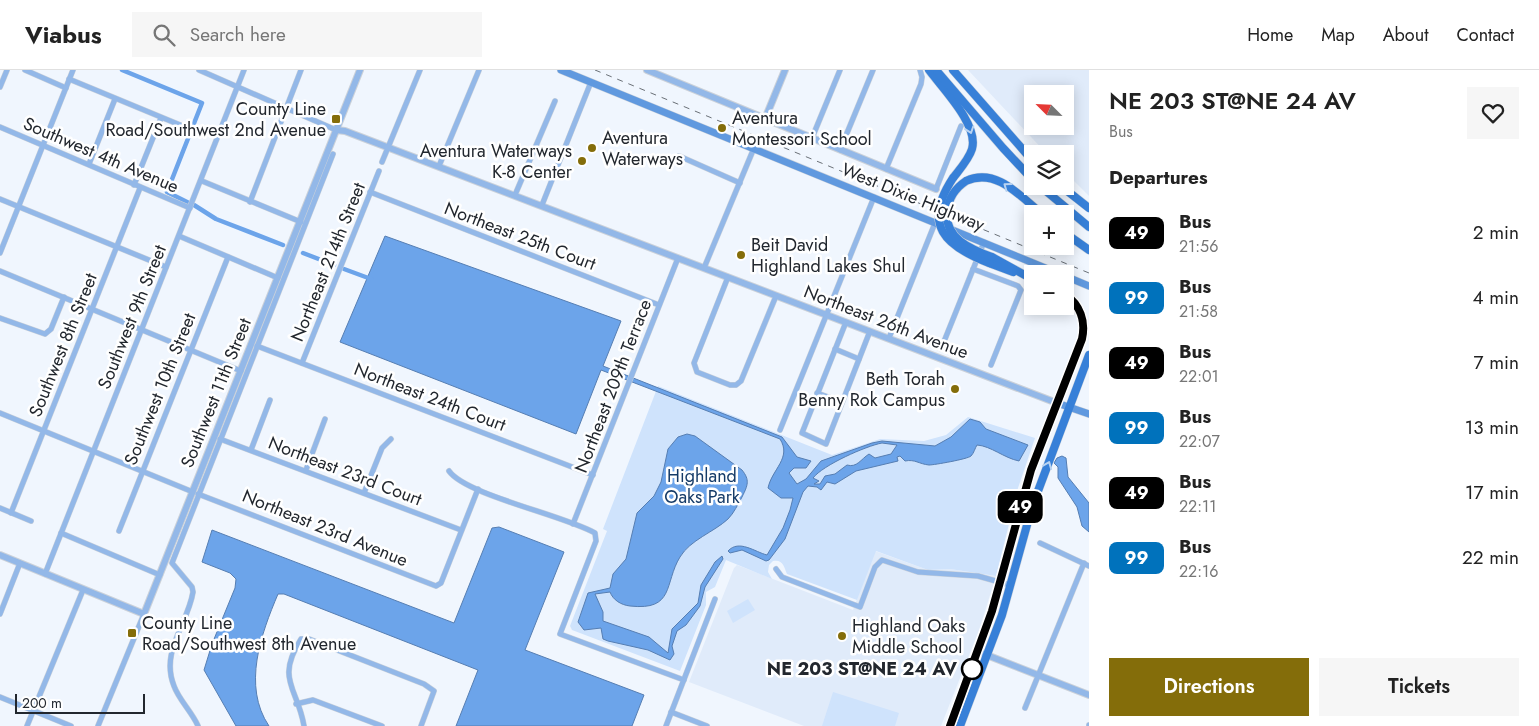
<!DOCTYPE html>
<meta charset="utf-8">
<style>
body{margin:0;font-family:Jost,sans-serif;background:#f6f6f6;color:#222;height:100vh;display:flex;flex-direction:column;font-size:19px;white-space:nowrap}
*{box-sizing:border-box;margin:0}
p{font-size:16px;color:#767676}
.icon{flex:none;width:28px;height:28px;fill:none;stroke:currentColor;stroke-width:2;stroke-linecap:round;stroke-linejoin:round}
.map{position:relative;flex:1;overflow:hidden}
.details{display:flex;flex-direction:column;background:#fff;width:450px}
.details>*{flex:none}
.badge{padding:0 10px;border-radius:8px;font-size:18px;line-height:32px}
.needle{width:32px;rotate:294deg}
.tools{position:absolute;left:1024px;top:15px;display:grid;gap:10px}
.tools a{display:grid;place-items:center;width:50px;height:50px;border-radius:0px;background:#fff;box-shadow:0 2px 12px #0003;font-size:25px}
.scale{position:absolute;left:15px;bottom:12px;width:130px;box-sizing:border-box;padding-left:5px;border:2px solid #22272e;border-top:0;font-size:14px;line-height:18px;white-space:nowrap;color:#22272e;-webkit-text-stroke:4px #fff;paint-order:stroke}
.map>.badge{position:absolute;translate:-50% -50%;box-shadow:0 0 0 2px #fff}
h2{padding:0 20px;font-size:19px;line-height:45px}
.round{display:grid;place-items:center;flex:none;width:52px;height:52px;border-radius:0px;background:#f6f6f6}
.headline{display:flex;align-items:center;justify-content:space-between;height:85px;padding:0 20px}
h1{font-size:24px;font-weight:600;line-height:38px}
.cta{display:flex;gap:10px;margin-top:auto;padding:10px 20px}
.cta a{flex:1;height:58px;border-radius:0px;background:#846d0a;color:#fff;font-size:20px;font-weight:600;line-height:58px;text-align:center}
.cta a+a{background:#f6f6f6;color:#222}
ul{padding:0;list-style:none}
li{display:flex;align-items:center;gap:15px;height:65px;padding:0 20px}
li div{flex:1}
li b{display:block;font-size:19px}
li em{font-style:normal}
li .badge{min-width:55px;font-weight:700;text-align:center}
header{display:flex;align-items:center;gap:30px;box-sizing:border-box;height:70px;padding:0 25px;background:#fff;border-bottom:1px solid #e0e0e0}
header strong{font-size:24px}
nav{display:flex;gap:28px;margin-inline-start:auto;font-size:18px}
.search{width:350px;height:45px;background:#f6f6f6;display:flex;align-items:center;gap:12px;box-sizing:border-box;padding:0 18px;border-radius:0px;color:#767676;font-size:19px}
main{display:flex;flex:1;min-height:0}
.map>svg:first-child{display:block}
.built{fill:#e0ebfa;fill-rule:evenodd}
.green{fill:#cfe3fc}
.water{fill:#6ca4ea;stroke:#567eb2;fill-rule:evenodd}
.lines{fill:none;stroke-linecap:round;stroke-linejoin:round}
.canal{stroke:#6ca4ea;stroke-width:4.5}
.minor-casing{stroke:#cbd1d9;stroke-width:6}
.tertiary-casing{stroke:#cbd1d9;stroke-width:8}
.secondary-casing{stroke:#cbd1d9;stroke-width:8}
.primary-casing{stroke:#cbd1d9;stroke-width:9}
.minor{stroke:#93b8e8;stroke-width:5}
.tertiary{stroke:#93b8e8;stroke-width:6}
.secondary{stroke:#6099df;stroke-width:7}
.primary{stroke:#3780d8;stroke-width:8}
.rail{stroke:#6a7077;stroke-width:1;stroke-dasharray:6 6;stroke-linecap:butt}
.primary-bridge-casing{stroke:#cbd1d9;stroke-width:9;stroke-linecap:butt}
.primary-bridge{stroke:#3780d8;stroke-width:8}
.oneway{stroke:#b9d3f1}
.line-casing{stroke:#fff;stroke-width:11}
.line{stroke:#000;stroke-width:8}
.poi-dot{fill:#846d0a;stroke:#fff;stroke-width:2}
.stop-dot{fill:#fff;stroke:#000;stroke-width:2.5}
.labels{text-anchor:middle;stroke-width:5;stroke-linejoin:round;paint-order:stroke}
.poi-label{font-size:18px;fill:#22272e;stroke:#fff;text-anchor:start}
.street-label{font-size:18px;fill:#22272e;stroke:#fff}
.park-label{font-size:18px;fill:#153b68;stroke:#fff}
.stop-label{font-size:18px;font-weight:bold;fill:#22272e;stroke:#fff;text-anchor:end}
</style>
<header>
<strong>Viabus</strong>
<div class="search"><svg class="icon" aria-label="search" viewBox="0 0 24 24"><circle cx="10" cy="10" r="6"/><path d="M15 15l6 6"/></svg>Search here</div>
<nav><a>Home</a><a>Map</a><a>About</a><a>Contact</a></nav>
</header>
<main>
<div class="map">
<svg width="1089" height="656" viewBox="0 0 1089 656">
<rect width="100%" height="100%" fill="#f0f6fe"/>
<!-- built -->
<g class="built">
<path d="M968,0H1089V126L1065,102V84H1047ZM1032,24H1065V56H1032Z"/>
<path d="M875,481L928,500L950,499L996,506L979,560L941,656H804L689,612L734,498L737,495L853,540Z"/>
</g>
<!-- green -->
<g class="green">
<path d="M658,316L832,385L880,369L924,371L946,365L968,347L1035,368L1018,418L996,506L950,499L928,500L876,481L857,530L787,504C784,497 783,489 773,491L769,495L768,502L772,509L726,490L715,517L706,522V535L680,601L572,560L570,556L607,461L603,459Z"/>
<path d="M748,529L755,540L733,553L727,541Z"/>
<path d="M833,622L899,643L895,656H822Z"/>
</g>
<!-- water -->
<g class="water">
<path d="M385,166L621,251L603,296L782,367L797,387L811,391L806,398H794L789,403L797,414L806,409L821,391L872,373L882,371L935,376L951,367L970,349L980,352L986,359L1028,375L1019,391C1004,388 991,376 977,375C975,378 974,383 971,386C968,389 934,395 929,395C919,394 915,389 905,391L900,386L897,387L898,391L856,401L835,414L827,412L821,420L817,417L808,416L803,422L785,469L769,490L766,491L742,480L730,483L728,481C739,469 755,482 767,485L783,458L790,440L793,428H781L768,418C772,399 792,388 780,369L601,300L576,364L340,272ZM882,373L897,375L891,384L875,388L869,384C861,389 857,398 847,395L835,404L825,406L820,414H814L819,411L813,408C823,395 866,376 882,373Z"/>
<path d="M687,364L695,366L742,400C750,410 748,415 742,427C738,434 734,443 728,449C714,462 690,470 680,487C664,513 675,541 630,536C621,535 613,530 610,522L595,524L603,542V551L649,567L668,583L672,559L698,533L701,515L715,492L722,486L723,489L705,517L700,536L686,555L677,561L672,576L674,584L670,590L648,580L608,571L603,569L601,558L584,560L578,552L588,523L610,518L613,504L626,489L637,443L654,426L661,412L668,379L678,367Z"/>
<path d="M1062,386L1066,388L1068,407L1089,433V462L1082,456L1077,437L1058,408V397L1054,393L1057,388Z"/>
<path d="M499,457L564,482L525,580L644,625L632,656H456L478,600L284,524H278C261,564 242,616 269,656H236L204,600L212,574L235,518L236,509L230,503L202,492L212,460L454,553L492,458Z"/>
</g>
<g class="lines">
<!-- canal -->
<g class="canal">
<path d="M122,0L202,33L167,122L189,133"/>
<path d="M194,135L216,149L283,175"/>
<path d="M303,183L334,195"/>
<path d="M344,199L371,209"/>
</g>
<defs>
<g id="minor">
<path d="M25,0L66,18"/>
<path d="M199,0L336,60"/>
<path d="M69,9L185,57"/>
<path d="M0,17L7,0"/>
<path d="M0,57L190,138"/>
<path d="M812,68L840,0"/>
<path d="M840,80L873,0"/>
<path d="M679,86L740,113"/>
<path d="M382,92L420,0"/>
<path d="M89,94L115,29"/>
<path d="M439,96L479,0"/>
<path d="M886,99L921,14L922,7L920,0"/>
<path d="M202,111L301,152"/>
<path d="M134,115L161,48"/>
<path d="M936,119L961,56"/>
<path d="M370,122L659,235"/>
<path d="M515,125L555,31"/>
<path d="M0,129L166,197"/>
<path d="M250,132L301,0"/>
<path d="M542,135L591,12"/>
<path d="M179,166L278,208"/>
<path d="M0,183L73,0"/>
<path d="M704,198L754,78"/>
<path d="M973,199L1018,216L1021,220L991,295"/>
<path d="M0,201L241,301"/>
<path d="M728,207L694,293L697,302L730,315H736L741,311L776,226"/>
<path d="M0,248L45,264L51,259L64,227"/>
<path d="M846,252L802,363L826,374L870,261"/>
<path d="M889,268L935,153"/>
<path d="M257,276L593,405"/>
<path d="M835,279L859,289"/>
<path d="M941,279L984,172"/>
<path d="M302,293L379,101"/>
<path d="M817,323L842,332"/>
<path d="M0,343L193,422"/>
<path d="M780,360L874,127"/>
<path d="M220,369L461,460"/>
<path d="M251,380L270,330"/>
<path d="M306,400L325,349"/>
<path d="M449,401C466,425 563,445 595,463L596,471L560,564L684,610"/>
<path d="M364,423L382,378L391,369"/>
<path d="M198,424L436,516L441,513L478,419"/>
<path d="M0,438L31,451"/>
<path d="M11,443L140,118"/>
<path d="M573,454L678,188"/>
<path d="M119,461L228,187"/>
<path d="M61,463L160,505"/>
<path d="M1040,473L1089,496"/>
<path d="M776,499L782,507L860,537L875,497L882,490L918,502L978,506L1010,515"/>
<path d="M45,504L244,0"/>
<path d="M0,544L20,493"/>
<path d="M0,627L71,656"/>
<path d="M296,634L313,630L382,656"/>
<path d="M1025,638L1084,493"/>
<path d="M671,642L707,656"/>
<path d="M27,656L83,520"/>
<path d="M98,656L144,544"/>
<path d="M198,656C192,642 179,630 174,616C160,581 188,554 193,522L192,517L172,493L333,84"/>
<path d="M304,656C298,618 275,610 301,569H309L424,614L434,621L421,656"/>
<path d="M666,656L715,529"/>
<path d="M1089,656V655"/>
</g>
<g id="tertiary">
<path d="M647,0L936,119"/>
<path d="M765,49L785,0"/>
<path d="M336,60L345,61L1057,333"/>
<path d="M0,485L144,544L360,0"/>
<path d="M979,582L1089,625"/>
</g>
<g id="secondary">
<path d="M561,0L1060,204"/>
<path d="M1065,206L1089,216"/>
<path d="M1057,333L1089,344"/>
</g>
<g id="primary">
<path d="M929,0C943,19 979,55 972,79C969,89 960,99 953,108"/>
<path d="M936,0L1003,78L1032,109"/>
<path d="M953,0L1032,90"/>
<path d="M966,111C996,97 1020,126 1042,144"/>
<path d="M1040,116L1089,157"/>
<path d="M1061,116L1089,138"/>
<path d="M1065,163L1089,180"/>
<path d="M992,187L1032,209"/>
<path d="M989,193L1013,202"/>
<path d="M950,656L992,541L1031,399L1082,269C1086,251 1080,235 1065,224"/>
<path d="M960,656L1002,545L1032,437L1089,285"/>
</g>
</defs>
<!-- minor casing -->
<use href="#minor" class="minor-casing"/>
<!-- tertiary casing -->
<use href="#tertiary" class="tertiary-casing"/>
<!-- secondary casing -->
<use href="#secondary" class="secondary-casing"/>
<!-- primary casing -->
<use href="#primary" class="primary-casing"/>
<!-- minor -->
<use href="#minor" class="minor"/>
<!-- tertiary -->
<use href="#tertiary" class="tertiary"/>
<!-- secondary -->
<use href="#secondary" class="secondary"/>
<!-- primary -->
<use href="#primary" class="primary"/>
<!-- rail -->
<path class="rail" d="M595,0L1089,203"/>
<defs>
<g id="primary-bridge">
<path d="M953,108C922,155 945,176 989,193"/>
<path d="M966,111C945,125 939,154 960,171C969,178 981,183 992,187"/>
</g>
</defs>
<!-- primary-bridge casing -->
<use href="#primary-bridge" class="primary-bridge-casing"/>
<!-- primary-bridge -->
<use href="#primary-bridge" class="primary-bridge"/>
</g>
<!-- one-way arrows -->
<defs><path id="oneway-chevron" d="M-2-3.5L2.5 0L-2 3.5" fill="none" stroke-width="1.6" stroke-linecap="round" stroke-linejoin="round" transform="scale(1.25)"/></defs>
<g class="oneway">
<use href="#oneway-chevron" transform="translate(970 60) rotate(71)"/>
<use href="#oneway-chevron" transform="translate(1007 116) rotate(-144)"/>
<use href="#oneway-chevron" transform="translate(1048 395) rotate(-68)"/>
</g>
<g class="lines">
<defs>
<path id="line" d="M950,656L992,541L1031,400L1082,269C1086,251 1080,235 1065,224"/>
</defs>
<!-- line casing -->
<use href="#line" class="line-casing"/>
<!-- line -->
<use href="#line" class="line"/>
</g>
<!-- markers -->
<g class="poi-dot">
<rect x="331" y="44" width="10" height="10" rx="2.5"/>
<circle cx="722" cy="58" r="5"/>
<circle cx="592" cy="78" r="5"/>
<circle cx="582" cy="91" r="5"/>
<circle cx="741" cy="185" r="5"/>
<circle cx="955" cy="319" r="5"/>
<rect x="127" y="558" width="10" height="10" rx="2.5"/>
<circle cx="842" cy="566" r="5"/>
</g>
<circle class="stop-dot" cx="972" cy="599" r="10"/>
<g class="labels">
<!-- poi labels -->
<g class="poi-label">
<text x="326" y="45" text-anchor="end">County Line<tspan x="326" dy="21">Road/Southwest 2nd Avenue</tspan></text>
<text x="732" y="54">Aventura<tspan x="732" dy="21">Montessori School</tspan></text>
<text x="602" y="74">Aventura<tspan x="602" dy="21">Waterways</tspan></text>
<text x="572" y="87" text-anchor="end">Aventura Waterways<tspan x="572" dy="21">K-8 Center</tspan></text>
<text x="751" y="181">Beit David<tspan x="751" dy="21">Highland Lakes Shul</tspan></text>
<text x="945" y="315" text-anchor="end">Beth Torah<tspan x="945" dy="21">Benny Rok Campus</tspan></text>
<text x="142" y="559">County Line<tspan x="142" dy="21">Road/Southwest 8th Avenue</tspan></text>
<text x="852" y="562">Highland Oaks<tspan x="852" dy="21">Middle School</tspan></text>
</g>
<!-- street labels -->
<g class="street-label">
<text transform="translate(101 85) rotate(23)" y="6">Southwest 4th Avenue</text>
<text transform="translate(913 127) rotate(22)" y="6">West Dixie Highway</text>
<text transform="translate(520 166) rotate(21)" y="6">Northeast 25th Court</text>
<text transform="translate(328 192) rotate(-68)" y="6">Northeast 214th Street</text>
<text transform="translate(132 247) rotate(-68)" y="6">Southwest 9th Street</text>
<text transform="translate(886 252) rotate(21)" y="6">Northeast 26th Avenue</text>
<text transform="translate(63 275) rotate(-68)" y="6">Southwest 8th Street</text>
<text transform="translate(613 316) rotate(-69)" y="6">Northeast 209th Terrace</text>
<text transform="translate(160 319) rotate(-68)" y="6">Southwest 10th Street</text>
<text transform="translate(216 323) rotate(-68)" y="6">Southwest 11th Street</text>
<text transform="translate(430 327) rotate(21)" y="6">Northeast 24th Court</text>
<text transform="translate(345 401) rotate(21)" y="6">Northeast 23rd Court</text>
<text transform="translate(325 458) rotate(22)" y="6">Northeast 23rd Avenue</text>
</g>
<!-- park labels -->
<g class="park-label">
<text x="702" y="412">Highland<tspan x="702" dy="21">Oaks Park</tspan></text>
</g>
<!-- stop labels -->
<g class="stop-label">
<text x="957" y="605">NE 203 ST@NE 24 AV</text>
</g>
</g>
</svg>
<div class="tools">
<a><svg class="needle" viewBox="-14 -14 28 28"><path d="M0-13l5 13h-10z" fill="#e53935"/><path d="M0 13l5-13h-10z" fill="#767676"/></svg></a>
<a><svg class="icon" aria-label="layers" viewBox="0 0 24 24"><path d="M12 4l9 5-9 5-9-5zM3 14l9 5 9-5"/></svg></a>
<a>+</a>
<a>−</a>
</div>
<div class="scale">200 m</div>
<b class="badge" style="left:1020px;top:437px;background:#000;color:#fff">49</b>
</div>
<section class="details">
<div class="headline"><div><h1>NE 203 ST@NE 24 AV</h1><p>Bus</p></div><a class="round"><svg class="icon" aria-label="heart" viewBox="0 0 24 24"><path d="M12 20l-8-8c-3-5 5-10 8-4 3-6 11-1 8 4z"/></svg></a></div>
<h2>Departures</h2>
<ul>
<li><span class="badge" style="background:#000;color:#fff">49</span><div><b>Bus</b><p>21:56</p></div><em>2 min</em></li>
<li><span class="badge" style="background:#0072bc;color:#fff">99</span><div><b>Bus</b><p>21:58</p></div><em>4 min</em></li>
<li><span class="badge" style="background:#000;color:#fff">49</span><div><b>Bus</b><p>22:01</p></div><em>7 min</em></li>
<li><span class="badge" style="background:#0072bc;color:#fff">99</span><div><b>Bus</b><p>22:07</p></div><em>13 min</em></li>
<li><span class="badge" style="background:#000;color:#fff">49</span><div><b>Bus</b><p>22:11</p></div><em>17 min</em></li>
<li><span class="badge" style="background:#0072bc;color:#fff">99</span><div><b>Bus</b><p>22:16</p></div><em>22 min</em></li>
</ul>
<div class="cta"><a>Directions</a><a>Tickets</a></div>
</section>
</main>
